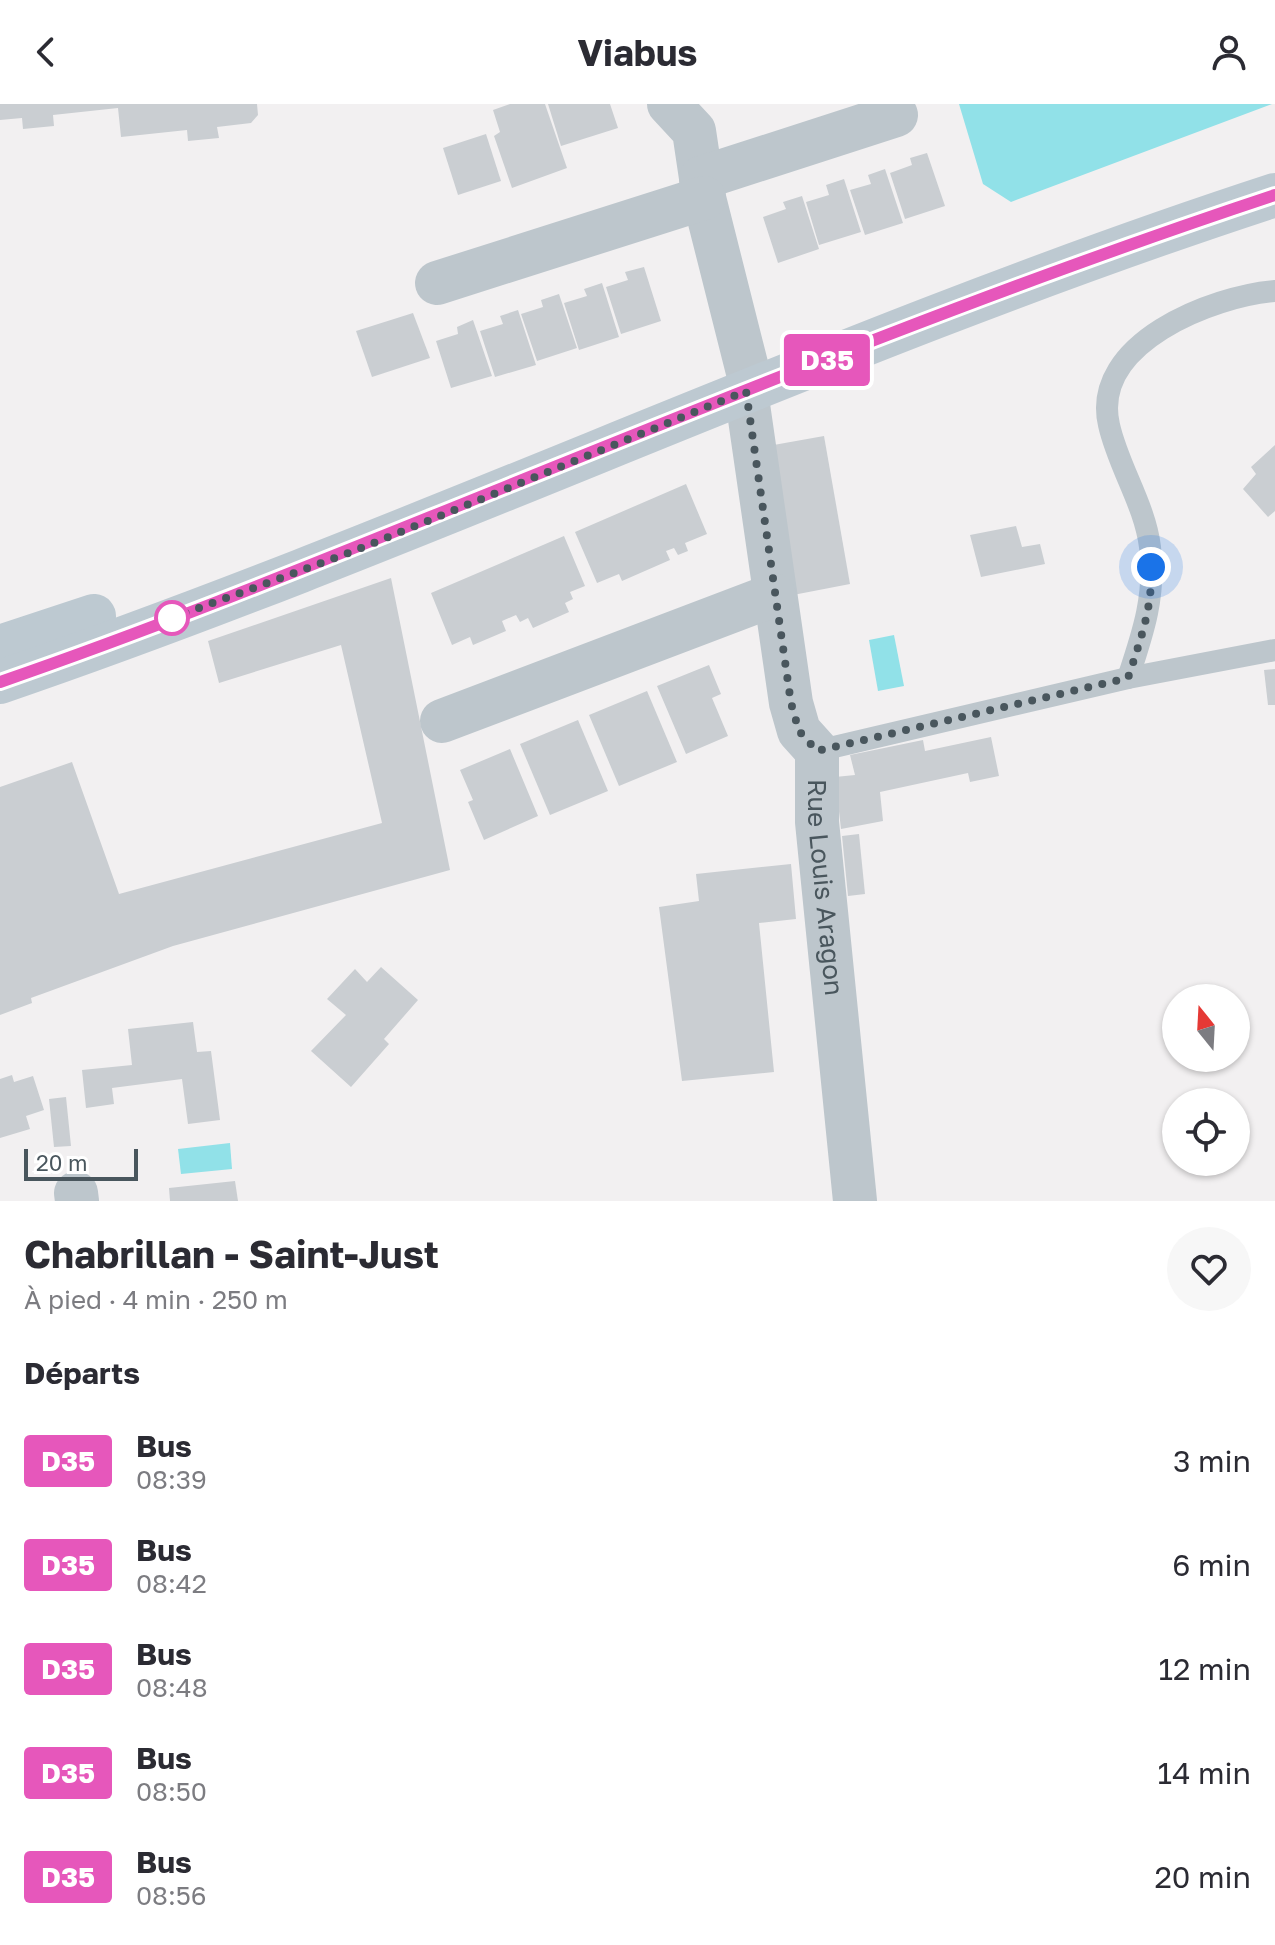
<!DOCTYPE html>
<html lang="fr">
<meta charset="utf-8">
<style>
body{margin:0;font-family:"Golos Text",sans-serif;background:#f7f7f7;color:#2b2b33;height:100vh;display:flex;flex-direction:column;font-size:30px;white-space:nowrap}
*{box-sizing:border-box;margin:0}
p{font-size:26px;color:#7c7c81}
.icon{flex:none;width:44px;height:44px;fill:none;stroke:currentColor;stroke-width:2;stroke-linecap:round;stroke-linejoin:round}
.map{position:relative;height:1097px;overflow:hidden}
.sheet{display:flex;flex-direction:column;background:#fff;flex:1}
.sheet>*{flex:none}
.badge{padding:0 16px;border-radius:6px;font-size:28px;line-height:52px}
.needle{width:52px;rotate:342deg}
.fabs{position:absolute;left:1162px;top:880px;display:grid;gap:16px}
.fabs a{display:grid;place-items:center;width:88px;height:88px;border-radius:50%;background:#fff;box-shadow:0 2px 6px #0004;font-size:40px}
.scale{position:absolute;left:24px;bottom:20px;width:114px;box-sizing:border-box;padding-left:8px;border:4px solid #49565d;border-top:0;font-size:22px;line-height:28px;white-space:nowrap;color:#49565d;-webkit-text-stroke:6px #fff;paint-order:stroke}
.you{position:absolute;width:40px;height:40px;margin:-20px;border:6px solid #fff;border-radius:50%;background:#1a73e8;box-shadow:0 0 0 12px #1a73e833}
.map>.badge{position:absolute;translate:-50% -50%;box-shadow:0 0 0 4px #fff}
h2{padding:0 24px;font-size:30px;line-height:72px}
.round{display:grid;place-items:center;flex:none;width:84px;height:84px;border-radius:42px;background:#f7f7f7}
.summary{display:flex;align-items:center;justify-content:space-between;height:136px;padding:0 24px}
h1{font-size:38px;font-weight:700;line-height:60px}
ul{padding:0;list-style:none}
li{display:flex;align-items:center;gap:24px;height:104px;padding:0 24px}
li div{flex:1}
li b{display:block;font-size:30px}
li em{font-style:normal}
li .badge{min-width:88px;font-weight:700;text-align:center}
header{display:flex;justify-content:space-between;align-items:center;height:104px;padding:0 24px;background:#fff;font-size:36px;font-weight:700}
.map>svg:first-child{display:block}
.water{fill:#91e1e8}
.building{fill:#caced2}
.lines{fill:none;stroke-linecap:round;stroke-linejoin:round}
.service{stroke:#bdc6cc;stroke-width:22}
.minor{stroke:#bdc6cc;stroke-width:44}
.secondary{stroke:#bdc9d1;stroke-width:44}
.line-casing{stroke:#fff;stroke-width:18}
.line{stroke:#e657bb;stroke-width:12}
.walk{stroke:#49565d;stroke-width:8;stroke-dasharray:0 14.4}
.stop-dot{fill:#fff;stroke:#e657bb;stroke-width:4}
.labels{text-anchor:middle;stroke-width:8;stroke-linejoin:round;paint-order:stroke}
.street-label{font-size:26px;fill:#49565d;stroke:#fff}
</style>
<header><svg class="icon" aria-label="back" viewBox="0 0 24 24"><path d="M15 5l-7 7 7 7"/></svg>Viabus<svg class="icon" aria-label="person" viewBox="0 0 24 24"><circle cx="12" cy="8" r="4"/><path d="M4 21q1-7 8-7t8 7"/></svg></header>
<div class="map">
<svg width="1275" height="1097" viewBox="0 0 1275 1097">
<rect width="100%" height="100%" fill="#f2f0f1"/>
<!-- water -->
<g class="water">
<path d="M959,0H1272L1011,98L983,80Z"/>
<path d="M894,531L904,582L878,587L869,536Z"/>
<path d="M230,1039L232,1065L181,1070L178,1045Z"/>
</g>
<!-- building -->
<g class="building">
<path d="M0,0H257L258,11L251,19L217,23L219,34L188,37L187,26L121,33L118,4L53,11L54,22L23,25L22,14L0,16Z"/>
<path d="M510,0H545L567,64L512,84L494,32L500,28L493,6Z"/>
<path d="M548,0H610L618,24L561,42Z"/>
<path d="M486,30L501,77L458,91L443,44Z"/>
<path d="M927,49L945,102L905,115L890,69L912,61L910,54Z"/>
<path d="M885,65L903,119L865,131L850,86L871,80L868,71Z"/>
<path d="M844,75L861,128L819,141L806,98L829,91L826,81Z"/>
<path d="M802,92L819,145L778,159L763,113L786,105L783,98Z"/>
<path d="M644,163L661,217L621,230L606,183L628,176L625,168Z"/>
<path d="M602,179L619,233L579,246L564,199L587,192L584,185Z"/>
<path d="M559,190L577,244L537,257L521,210L543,203L541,196Z"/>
<path d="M518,206L536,261L495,273L480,227L503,220L500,212Z"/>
<path d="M413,209L430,254L372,273L356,227Z"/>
<path d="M473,216L492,272L451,284L436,237L458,230L457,223Z"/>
<path d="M824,332L850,480L793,491L768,342Z"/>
<path d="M1275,341V407L1268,413L1243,385L1256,370L1251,363Z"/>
<path d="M686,380L707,430L685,439L688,447L678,451L674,444L666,447L670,456L622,477L619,470L597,479L575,428Z"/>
<path d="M1016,422L1022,443L1040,440L1045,460L981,473L970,431Z"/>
<path d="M564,432L585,482L570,488L573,495L565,499L569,508L533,524L528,514L520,518L516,511L502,517L506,527L473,541L470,533L452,541L431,489Z"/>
<path d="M391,474L450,766L173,842L31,894L32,899L0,911V683L72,658L119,790L382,719L341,541L219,579L208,537Z"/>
<path d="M709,561L721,590L712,594L728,632L686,650L657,582Z"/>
<path d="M1275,565V601H1268L1264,566Z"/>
<path d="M647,587L677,658L619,682L589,611Z"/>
<path d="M578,616L608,687L550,711L520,640Z"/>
<path d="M991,633L999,672L970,678L968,669L880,688L883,717L841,725L835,673L855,671L850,651L923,636L925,647Z"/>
<path d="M510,645L538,712L484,736L468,698L473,696L460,666Z"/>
<path d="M859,730L865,790L848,792L842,732Z"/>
<path d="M791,760L796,815L759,819L774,968L682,977L659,803L699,797L696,770Z"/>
<path d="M381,863L418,896L384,935L389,940L351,983L311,947L346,911L327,895L355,865L367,878Z"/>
<path d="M193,918L197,948L211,947L220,1016L188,1020L182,975L112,984L114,1000L86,1004L82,966L132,961L128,925Z"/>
<path d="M12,971L14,978L33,972L44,1006L26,1012L30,1025L0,1034V975Z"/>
<path d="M66,993L71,1042L54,1043L49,995Z"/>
<path d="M235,1077L238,1097H170L169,1084Z"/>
</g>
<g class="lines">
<!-- service -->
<g class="service">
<path d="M1128,574C1143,529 1156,491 1150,443C1145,401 1118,362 1109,321C1090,239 1213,192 1275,187"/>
<path d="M817,647L1128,574L1275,546"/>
</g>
<!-- minor -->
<g class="minor">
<path d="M669,0L694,27L704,94L752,284"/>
<path d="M701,74L896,11"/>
<path d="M437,179L704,94"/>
<path id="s1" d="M746,287L791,599L799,627L817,647V718L855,1097"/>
<path d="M442,617L774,491"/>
<path d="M76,1089L77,1097"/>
</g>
<!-- secondary -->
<g class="secondary">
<path d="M0,543L94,512"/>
<path d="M0,578C431,430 842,232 1275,91"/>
</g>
</g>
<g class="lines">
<defs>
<path id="line" d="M0,578C171,519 338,450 505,383C760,280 1015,177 1275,91"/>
</defs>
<!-- line casing -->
<use href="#line" class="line-casing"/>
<!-- line -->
<use href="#line" class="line"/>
<!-- walk -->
<path class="walk" d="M172,514L354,447L746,287L791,599L799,627L817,647L1128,574C1140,537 1153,503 1151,463"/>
</g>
<!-- markers -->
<circle class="stop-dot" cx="172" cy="514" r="16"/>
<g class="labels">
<!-- street labels -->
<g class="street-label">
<text dy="9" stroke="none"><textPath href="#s1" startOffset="508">Rue Louis Aragon</textPath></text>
</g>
</g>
</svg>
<div class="fabs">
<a><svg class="needle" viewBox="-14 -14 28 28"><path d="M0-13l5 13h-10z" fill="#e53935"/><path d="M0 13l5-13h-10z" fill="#7c7c81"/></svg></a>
<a><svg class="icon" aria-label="locate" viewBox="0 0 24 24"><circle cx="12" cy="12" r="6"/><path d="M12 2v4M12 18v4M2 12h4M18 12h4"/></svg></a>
</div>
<div class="scale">20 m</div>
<div class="you" style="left:1151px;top:463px"></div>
<b class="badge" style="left:827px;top:256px;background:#e657bb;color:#fff">D35</b>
</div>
<section class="sheet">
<div class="summary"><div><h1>Chabrillan - Saint-Just</h1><p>À pied · 4 min · 250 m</p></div><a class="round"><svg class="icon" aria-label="heart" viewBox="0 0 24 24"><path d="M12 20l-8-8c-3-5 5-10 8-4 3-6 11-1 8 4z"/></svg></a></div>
<h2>Départs</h2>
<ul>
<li><span class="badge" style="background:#e657bb;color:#fff">D35</span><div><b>Bus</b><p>08:39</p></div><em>3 min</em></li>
<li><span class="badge" style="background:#e657bb;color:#fff">D35</span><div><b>Bus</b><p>08:42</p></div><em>6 min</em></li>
<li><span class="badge" style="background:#e657bb;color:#fff">D35</span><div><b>Bus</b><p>08:48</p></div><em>12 min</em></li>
<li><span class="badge" style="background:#e657bb;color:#fff">D35</span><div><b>Bus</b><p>08:50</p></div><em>14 min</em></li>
<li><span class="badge" style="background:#e657bb;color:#fff">D35</span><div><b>Bus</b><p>08:56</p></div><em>20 min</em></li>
</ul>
</section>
